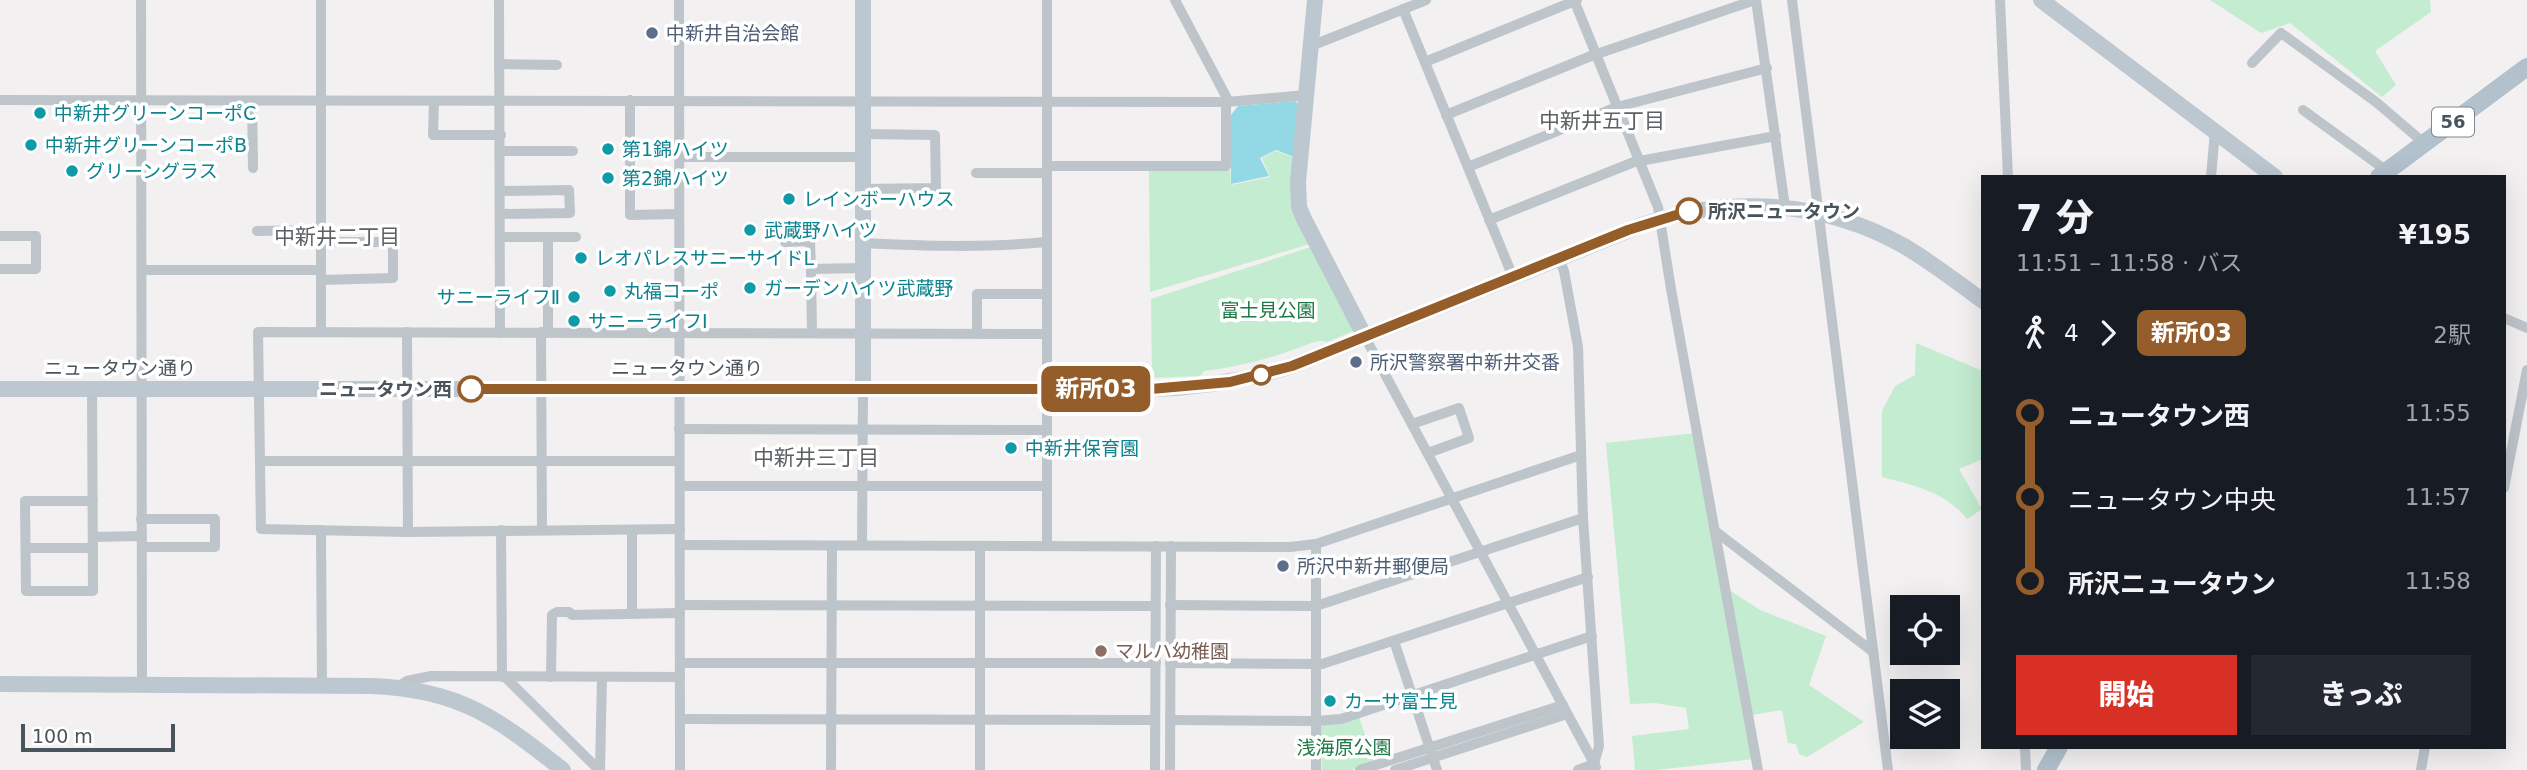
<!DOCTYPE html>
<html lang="ja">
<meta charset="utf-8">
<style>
body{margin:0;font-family:"DejaVu Sans","Noto Sans JP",sans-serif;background:#242831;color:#f1f3f6;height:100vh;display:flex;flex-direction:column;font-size:26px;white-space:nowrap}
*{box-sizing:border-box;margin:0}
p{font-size:23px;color:#9ea1a6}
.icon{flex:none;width:38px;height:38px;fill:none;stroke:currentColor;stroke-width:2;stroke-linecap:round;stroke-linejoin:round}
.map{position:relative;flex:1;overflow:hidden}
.side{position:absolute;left:1981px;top:175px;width:525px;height:574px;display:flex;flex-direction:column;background:#171b24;border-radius:0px;box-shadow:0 7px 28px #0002}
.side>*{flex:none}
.badge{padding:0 14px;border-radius:10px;font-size:24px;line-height:46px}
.tools{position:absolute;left:1890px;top:595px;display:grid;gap:14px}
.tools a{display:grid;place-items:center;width:70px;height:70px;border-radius:0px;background:#171b24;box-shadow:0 7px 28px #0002;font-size:35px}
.scale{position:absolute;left:21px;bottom:18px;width:154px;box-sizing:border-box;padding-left:7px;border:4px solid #49545c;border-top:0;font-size:19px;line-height:24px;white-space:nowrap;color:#49545c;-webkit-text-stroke:5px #fff;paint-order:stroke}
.map>.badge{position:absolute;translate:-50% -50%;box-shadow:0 0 0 4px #fff}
.legs{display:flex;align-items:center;gap:10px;height:77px;padding:0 35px;font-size:23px}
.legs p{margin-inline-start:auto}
.summary{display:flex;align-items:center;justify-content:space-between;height:119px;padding:0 35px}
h1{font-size:38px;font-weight:800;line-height:52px}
.action{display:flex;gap:14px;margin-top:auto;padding:14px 35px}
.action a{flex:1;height:80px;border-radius:0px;background:#d93025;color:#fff;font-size:28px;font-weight:800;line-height:80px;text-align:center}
.action a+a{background:#242831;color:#f1f3f6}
ul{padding:0 35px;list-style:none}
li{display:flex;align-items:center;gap:24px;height:84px;font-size:26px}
li i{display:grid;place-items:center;width:10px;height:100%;margin:0 9px;background:currentColor}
li i::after{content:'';width:18px;height:18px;margin:-9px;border:5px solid;border-radius:50%;background:#171b24}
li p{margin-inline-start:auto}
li:first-child i{background:linear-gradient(#0000 50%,currentColor 0)}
li:last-child i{background:linear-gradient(currentColor 50%,#0000 0)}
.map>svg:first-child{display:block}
.green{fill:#c3ecd0}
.water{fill:#93d8e5}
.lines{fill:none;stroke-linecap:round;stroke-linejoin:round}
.street{stroke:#bdc5cb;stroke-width:10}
.secondary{stroke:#bdc7d0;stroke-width:16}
.primary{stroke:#b2c1cc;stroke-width:18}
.line-1-casing{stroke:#fff;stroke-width:16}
.line-1{stroke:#955d2a;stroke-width:10}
.service-dot{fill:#5c6f8a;stroke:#fff;stroke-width:2.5}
.culture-dot{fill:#0f9aa8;stroke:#fff;stroke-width:2.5}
.stop-1-dot{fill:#fff;stroke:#955d2a;stroke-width:3.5}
.education-dot{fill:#8d6e63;stroke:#fff;stroke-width:2.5}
.labels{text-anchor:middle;stroke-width:7;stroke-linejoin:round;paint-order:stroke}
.shield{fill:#fff;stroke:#80878d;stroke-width:2}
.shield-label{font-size:18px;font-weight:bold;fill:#49545c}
.service-label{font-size:19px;fill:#4e5e75;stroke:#fff;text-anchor:start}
.culture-label{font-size:19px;fill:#0d838f;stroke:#fff;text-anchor:start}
.stop-label{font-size:19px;font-weight:bold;fill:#49545c;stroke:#fff;text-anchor:start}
.park-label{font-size:19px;fill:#1f7847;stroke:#fff}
.street-label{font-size:19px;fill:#49545c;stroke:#fff}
.education-label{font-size:19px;fill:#785e54;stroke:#fff;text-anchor:start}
.neighbourhood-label{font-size:21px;fill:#5d6164;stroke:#fff}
</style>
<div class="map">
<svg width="2527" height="770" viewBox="0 0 2527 770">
<rect width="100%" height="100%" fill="#f2f0f0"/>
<!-- green -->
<g class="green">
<path d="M2210,0H2430L2431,12L2375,51L2396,85L2382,97L2290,23L2261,33Z"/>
<path d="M1276,151L1295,158L1310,244L1150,292L1149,171L1230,170L1231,185L1270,177L1262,158Z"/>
<path d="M1314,246L1356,330L1327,342C1318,339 1310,344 1301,347C1269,359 1238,367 1204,371L1200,376L1152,378L1151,299Z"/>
<path d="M1916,343L1983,371V459L1959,469L1982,509L1967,519C1946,492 1913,485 1882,477V411L1895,386L1915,375Z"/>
<path d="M1696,433L1723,586L1760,610L1826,636L1809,685L1864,722L1807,757L1799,754L1796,744L1788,743L1782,710L1747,716L1754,759L1656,770H1635L1632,736L1689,729L1686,708L1655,703L1630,704L1606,443Z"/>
<path d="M1359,717L1374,762L1351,770H1322L1320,727L1323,724Z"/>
</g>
<!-- water -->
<path class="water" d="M1296,101L1298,106L1294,157L1276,150L1260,158L1269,176L1231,184V115L1238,106Z"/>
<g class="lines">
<!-- street -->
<g class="street">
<path d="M141,0L142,685"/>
<path d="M321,0V332"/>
<path d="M499,0L500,333"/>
<path d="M679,0L680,770"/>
<path d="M1047,0V546"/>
<path d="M1175,0L1229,102"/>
<path d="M1574,0L1658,207L1671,289L1758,770"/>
<path d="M1756,0L1785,207"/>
<path d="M1792,0L1888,770"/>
<path d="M2000,0L2008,177"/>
<path d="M1403,9L1513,277"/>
<path d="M1311,46L1426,0"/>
<path d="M1425,62L1577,0"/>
<path d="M2252,63L2281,33L2376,102L2424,143"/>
<path d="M499,64L557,65"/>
<path d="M0,100L1226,102L1306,95"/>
<path d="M630,100V215L679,214"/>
<path d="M252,101L253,168"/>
<path d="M434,101L433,135H501"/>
<path d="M2303,110L2387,171"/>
<path d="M1446,115L1591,56L1755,0"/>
<path d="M863,134L935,135L936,188L863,189"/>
<path d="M501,151H573"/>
<path d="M680,157H863"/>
<path d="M1047,166H1226V102"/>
<path d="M1468,167L1617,107L1767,68"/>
<path d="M976,173H1046"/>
<path d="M2211,177L2215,131"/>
<path d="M500,214L570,213L569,190L501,191"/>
<path d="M1489,220L1634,162L1776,136"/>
<path d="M257,231L321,230"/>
<path d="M0,236H36V269H0"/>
<path d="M501,237H576"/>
<path d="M548,237V332"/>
<path d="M785,242L810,241L811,269L863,268"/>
<path d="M863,243C925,246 985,248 1046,242"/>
<path d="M1559,259L1564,271L1578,347L1583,518L1599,746L1594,764L1578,770"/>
<path d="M811,269L812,333"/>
<path d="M142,270H321"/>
<path d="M321,280L393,278V242H321"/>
<path d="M2504,318L2527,328"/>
<path d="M407,332L408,532"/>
<path d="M541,332L542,530"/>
<path d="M977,332V294H1046"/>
<path d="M1365,337L1596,767"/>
<path d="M92,389L93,591H26L25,501H93"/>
<path d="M1412,424L1459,408L1469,438L1428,453"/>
<path d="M679,429L1046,430"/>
<path d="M260,461H679"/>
<path d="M680,486H1046"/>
<path d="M2504,488L2527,370"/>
<path d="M141,519H215V547H142"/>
<path d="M680,529L408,532L261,529L258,332L1047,334"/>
<path d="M321,530L322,686"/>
<path d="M501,530L502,677"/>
<path d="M1715,531L1872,651"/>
<path d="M93,537L142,536"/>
<path d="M1316,544V770"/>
<path d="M681,545L1290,547L1316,544L1581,455"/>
<path d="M862,545L863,389"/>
<path d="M26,548H93"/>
<path d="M681,605L1155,606"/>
<path d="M1170,605L1316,606L1583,518"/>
<path d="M632,614V530"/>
<path d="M1394,641L1437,770"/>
<path d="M680,663H1156"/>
<path d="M1170,663L1322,664L1588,577"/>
<path d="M505,677L599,770"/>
<path d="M551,677L552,615L557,612H569L572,615L680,613"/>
<path d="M396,688L407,681L431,676L680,677"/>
<path d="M680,719L1155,720"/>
<path d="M1170,720L1316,721L1341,719L1592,636"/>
<path d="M2025,747L2026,770"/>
<path d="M600,770L602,677"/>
<path d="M831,770L832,546"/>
<path d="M980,770V546"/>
<path d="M1155,770L1156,546"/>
<path d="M1170,770L1171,546"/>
<path d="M1360,770L1563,705"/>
<path d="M1395,770L1567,714"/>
<path d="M2421,770L2425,747"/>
</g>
<!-- secondary -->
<g class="secondary">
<path d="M1315,0L1298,182L1299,207L1304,219L1365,337"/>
<path d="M2041,0L2275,177"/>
<path d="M0,389H1151C1199,388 1246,380 1292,366L1642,225C1729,195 1822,200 1904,246C1931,262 1957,282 1983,301"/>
<path d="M863,389V0"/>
<path d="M0,684L371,686C459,689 497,718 563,770"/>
</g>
<!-- primary -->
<g class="primary">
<path d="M2379,177L2527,67"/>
<path d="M2046,770L2059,747"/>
</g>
</g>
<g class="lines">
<defs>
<path id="line-1" d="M471,389H1151L1230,382L1292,366L1628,230L1689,211"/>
</defs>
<!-- line-1 casing -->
<use href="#line-1" class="line-1-casing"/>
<!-- line-1 -->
<use href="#line-1" class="line-1"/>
</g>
<!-- markers -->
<g class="service-dot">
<circle cx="652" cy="33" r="7"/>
<circle cx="1356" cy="362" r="7"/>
<circle cx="1283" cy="566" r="7"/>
</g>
<g class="culture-dot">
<circle cx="40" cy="113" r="7"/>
<circle cx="31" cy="145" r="7"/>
<circle cx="608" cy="149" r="7"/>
<circle cx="72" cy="171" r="7"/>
<circle cx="608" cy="178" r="7"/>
<circle cx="789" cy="199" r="7"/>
<circle cx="750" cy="230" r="7"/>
<circle cx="581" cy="258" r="7"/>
<circle cx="750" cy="288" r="7"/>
<circle cx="610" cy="291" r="7"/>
<circle cx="574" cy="297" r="7"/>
<circle cx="574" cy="321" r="7"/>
<circle cx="1011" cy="448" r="7"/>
<circle cx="1330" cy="701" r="7"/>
</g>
<g class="stop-1-dot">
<circle cx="1689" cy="211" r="12"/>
<circle cx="1261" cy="375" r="9"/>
<circle cx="471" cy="389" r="12"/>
</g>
<circle class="education-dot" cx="1101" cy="651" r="7"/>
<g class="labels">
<!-- shield labels -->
<rect class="shield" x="2432" y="107.5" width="42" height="29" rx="5"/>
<g class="shield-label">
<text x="2453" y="128">56</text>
</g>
<!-- service labels -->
<g class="service-label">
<text x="666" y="40">中新井自治会館</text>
<text x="1370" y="369">所沢警察署中新井交番</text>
<text x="1297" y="573">所沢中新井郵便局</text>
</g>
<!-- culture labels -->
<g class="culture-label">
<text x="54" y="120">中新井グリーンコーポC</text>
<text x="45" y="152">中新井グリーンコーポB</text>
<text x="622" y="156">第1錦ハイツ</text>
<text x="86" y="178">グリーングラス</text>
<text x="622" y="185">第2錦ハイツ</text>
<text x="803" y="206">レインボーハウス</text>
<text x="764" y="237">武蔵野ハイツ</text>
<text x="595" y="265">レオパレスサニーサイドL</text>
<text x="764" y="295">ガーデンハイツ武蔵野</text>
<text x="624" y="298">丸福コーポ</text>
<text x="560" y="304" text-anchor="end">サニーライフⅡ</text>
<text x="588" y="328">サニーライフⅠ</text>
<text x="1025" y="455">中新井保育園</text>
<text x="1344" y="708">カーサ富士見</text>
</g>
<!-- stop labels -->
<g class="stop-label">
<text x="1708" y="218">所沢ニュータウン</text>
<text x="452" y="396" text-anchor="end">ニュータウン西</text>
</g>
<!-- park labels -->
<g class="park-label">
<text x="1268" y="317">富士見公園</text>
<text x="1344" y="754">浅海原公園</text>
</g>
<!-- street labels -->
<g class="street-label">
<text x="120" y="375">ニュータウン通り</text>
<text x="687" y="375">ニュータウン通り</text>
</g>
<!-- education labels -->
<g class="education-label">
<text x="1115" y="658">マルハ幼稚園</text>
</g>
<!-- neighbourhood labels -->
<g class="neighbourhood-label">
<text x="1602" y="128">中新井五丁目</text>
<text x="337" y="244">中新井二丁目</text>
<text x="816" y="465">中新井三丁目</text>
</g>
</g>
</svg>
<div class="tools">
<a><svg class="icon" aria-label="locate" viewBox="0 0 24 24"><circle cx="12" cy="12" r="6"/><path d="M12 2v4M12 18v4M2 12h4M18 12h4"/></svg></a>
<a><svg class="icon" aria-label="layers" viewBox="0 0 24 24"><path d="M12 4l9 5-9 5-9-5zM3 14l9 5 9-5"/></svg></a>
</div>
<div class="scale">100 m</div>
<b class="badge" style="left:1096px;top:389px;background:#955d2a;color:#fff">新所03</b>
<section class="side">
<div class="summary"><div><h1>7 分</h1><p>11:51 – 11:58 · バス</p></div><b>¥195</b></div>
<div class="legs"><svg class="icon" aria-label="walk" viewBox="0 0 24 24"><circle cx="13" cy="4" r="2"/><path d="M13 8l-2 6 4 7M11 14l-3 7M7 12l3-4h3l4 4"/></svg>4<svg class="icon" aria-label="forward" viewBox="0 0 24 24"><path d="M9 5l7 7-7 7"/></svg><b class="badge" style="background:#955d2a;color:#fff">新所03</b><p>2駅</p></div>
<ul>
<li><i style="color:#955d2a"></i><b>ニュータウン西</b><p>11:55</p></li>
<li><i style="color:#955d2a"></i><span>ニュータウン中央</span><p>11:57</p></li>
<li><i style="color:#955d2a"></i><b>所沢ニュータウン</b><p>11:58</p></li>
</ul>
<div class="action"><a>開始</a><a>きっぷ</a></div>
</section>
</div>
